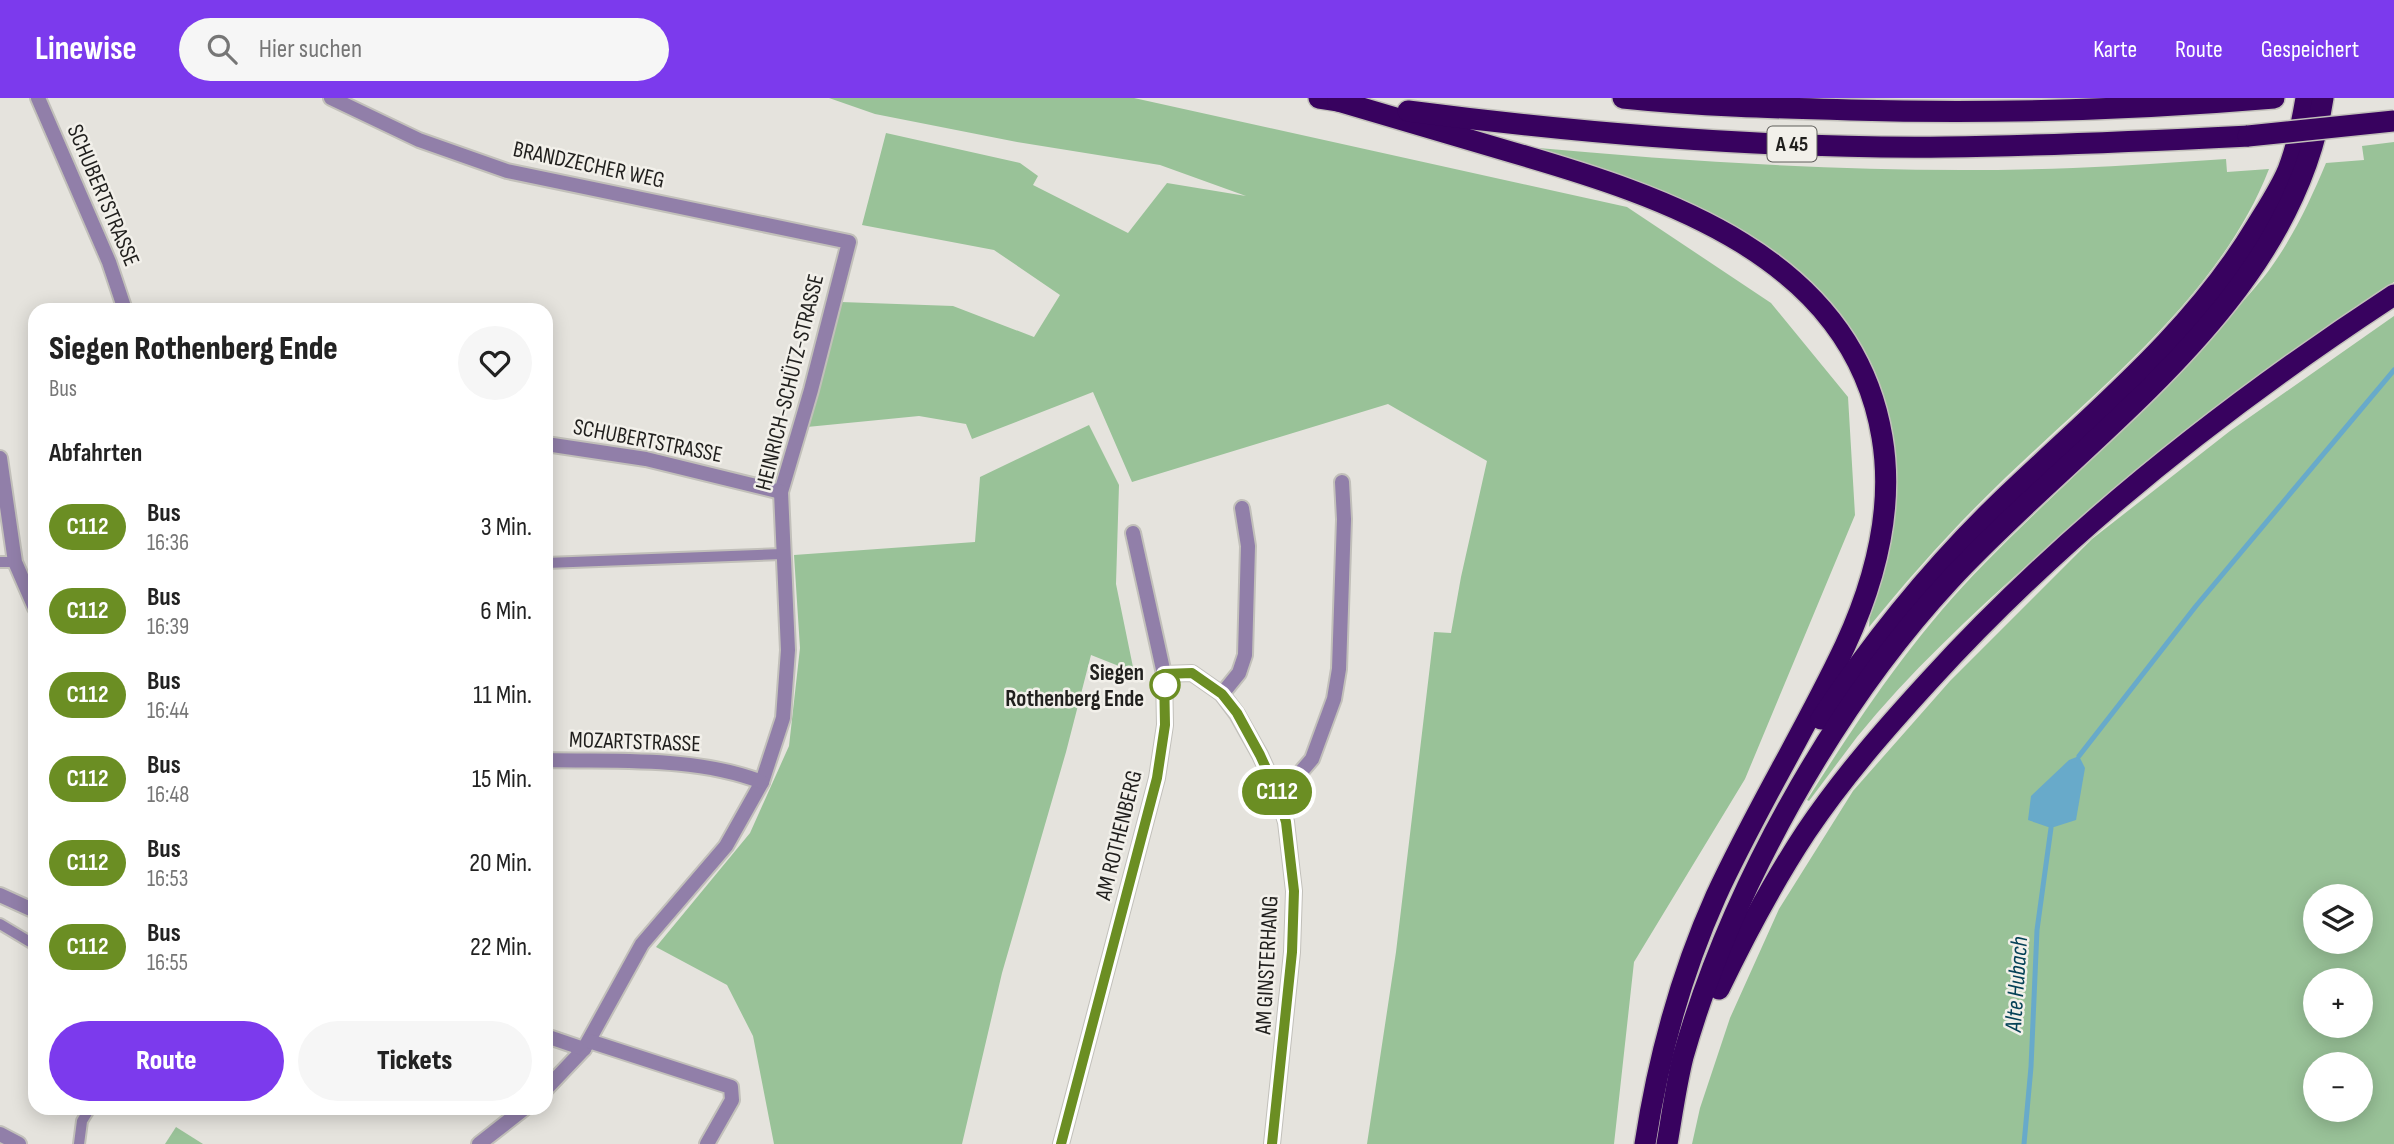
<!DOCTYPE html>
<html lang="de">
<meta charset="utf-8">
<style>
body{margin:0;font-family:"Sofia Sans Condensed",sans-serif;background:#f6f6f6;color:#222;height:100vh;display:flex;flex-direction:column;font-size:26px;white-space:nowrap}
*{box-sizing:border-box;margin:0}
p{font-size:23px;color:#767676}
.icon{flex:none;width:38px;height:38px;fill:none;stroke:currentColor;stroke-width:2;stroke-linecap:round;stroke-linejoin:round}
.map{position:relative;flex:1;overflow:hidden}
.sheet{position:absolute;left:28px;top:205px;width:525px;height:812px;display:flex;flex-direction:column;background:#fff;border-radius:21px;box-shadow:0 4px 18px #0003}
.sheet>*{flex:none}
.badge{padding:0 14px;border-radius:23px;font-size:24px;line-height:46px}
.tools{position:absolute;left:2303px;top:786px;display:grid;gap:14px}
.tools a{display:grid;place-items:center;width:70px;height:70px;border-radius:50%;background:#fff;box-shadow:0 4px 18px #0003;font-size:35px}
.map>.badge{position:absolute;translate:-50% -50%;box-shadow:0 0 0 4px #fff}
h2{padding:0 21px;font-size:26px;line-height:63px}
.round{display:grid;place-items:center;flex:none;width:74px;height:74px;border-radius:37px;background:#f6f6f6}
.summary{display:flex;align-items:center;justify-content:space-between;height:119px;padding:0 21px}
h1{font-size:33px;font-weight:800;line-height:52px}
.primary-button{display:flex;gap:14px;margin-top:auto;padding:14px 21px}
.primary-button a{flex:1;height:80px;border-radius:42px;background:#7c3aed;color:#fff;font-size:28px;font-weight:800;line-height:80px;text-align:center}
.primary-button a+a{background:#f6f6f6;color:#222}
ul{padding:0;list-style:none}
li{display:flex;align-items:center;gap:21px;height:84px;padding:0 21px}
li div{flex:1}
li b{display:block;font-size:26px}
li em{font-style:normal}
li .badge{min-width:77px;font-weight:700;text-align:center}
header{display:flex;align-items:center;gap:42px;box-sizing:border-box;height:98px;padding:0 35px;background:#7c3aed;color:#fff}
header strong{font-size:33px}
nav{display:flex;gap:38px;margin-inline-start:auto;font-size:24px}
.search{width:490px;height:63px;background:#f6f6f6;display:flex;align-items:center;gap:18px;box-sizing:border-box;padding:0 24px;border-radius:38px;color:#767676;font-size:26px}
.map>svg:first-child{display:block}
.green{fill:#99c298;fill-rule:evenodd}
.water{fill:#68aaca}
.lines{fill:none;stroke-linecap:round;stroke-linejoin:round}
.stream{stroke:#68aaca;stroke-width:5}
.service-casing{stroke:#c2c0ba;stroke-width:14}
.minor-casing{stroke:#c2c0ba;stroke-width:18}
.motorway-casing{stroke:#c2c0ba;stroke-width:24}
.service{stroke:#917fa9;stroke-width:10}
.minor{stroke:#917fa9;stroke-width:14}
.motorway{stroke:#38025f;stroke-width:21}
.motorway-bridge-casing{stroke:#c2c0ba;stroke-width:24;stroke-linecap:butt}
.motorway-bridge{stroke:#38025f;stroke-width:21}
.line-casing{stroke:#fff;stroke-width:16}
.line{stroke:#6b8e23;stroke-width:10}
.stop-dot{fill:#fff;stroke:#6b8e23;stroke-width:3.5}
.labels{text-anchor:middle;stroke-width:5;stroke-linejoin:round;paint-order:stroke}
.shield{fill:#f2f0ea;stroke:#5f5e5a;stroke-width:2}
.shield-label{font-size:21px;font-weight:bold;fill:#201f1d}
.street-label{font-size:23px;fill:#201f1d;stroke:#f2f0ea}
.stop-label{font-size:23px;font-weight:bold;fill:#201f1d;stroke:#f2f0ea;text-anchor:end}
.water-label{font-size:24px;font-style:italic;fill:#054157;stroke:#f2f0ea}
</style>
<header>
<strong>Linewise</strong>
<div class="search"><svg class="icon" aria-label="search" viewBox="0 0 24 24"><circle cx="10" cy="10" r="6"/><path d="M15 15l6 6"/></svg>Hier suchen</div>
<nav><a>Karte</a><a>Route</a><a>Gespeichert</a></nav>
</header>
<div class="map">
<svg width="2394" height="1046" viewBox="0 0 2394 1046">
<rect width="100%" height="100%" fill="#e5e3dd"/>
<!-- green -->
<g class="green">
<path d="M829,0H1134L1627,109L1771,205L1848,299L1855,417L1745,681L1634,864L1614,1046H1367L1396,854L1434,534L1451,535L1461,479L1487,363L1388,306L1132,384L1093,294L972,341L966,326L919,318L807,329L841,204L953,208L1034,239L1060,197L994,152L862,127L886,35L1020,65L1038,78L1033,87L1128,135L1167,85L1246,98L1160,67L1017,44L875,16Z"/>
<path d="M2394,44V184C2266,268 2146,360 2033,462C1971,517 1909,575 1857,639C1841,660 1825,682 1809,703L1807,702C1860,618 1915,536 1985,465C2068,380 2159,305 2235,213C2247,198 2261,184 2272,168C2294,137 2311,101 2326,65L2364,62L2362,48Z"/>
<path d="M1516,48C1701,65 1887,77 2073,70C2124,68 2175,64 2226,61L2227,74L2269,71C2220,197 2100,289 2005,380C1956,427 1911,477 1869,529L1883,316L1779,162Z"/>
<path d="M2394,218V1046H1692L1700,1010L1730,920L1779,811L1853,693L1950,583L2092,441L2230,333ZM2315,798H2361V844H2315ZM2315,882H2361V928H2315ZM2315,966H2361V1012H2315Z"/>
<path d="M1089,327L1119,387L1116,486L1134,574L1091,557L1066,654L1002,875L962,1046H774L753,938L727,887L656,849L750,735L789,648L800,550L794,457L975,444L980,379Z"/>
<path d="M176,1029L203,1046H165Z"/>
</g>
<!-- water -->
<path class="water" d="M2079,658L2085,670L2076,722L2051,730L2028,722L2031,698L2069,662Z"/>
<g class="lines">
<!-- stream -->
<g class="stream">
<path d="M2079,658L2196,508L2394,272"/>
<path d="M2024,1046L2031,969L2037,832L2051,730"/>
</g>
<defs>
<g id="service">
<path d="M0,464H15"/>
<path d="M546,465L782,456"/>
<path d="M0,826L35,847"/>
<path d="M79,1046L82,1023L90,1010"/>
</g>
<g id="minor">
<path d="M38,0L109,164L125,212"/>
<path d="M331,0L419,42L507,73L849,144L811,292L781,394L788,552L783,620L762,684L726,748L642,846L584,951L546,991"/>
<path d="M546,346L646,361L781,394"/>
<path d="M0,360L15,464L35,510"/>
<path d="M1164,576L1192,575L1222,596L1237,616L1260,657L1276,692L1286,724L1294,793L1292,854L1272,1046"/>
<path d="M1222,596L1239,575L1245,557L1248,448L1242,410"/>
<path d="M546,662C618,664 694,658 762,684"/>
<path d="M1276,692L1294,682L1312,661L1334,601L1339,571L1344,421L1342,384"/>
<path d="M0,797L35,813"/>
<path d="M546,938L584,951"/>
<path d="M589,943L731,989L732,1002L707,1046"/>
<path d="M0,1036L19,1046"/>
<path d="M479,1046L525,1010"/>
<path d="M1061,1046L1157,680L1165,627L1164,576L1133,435"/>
</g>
<g id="motorway">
<path d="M1319,0L1352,5"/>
<path d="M1623,0C1699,8 1775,10 1851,12C1992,16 2133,12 2274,0"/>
<path d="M1338,3C1396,20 1454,37 1511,54C1663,98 1852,158 1882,339C1894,410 1875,483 1845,548C1805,633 1755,713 1716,798C1681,876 1658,961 1645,1046"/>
<path d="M1408,13C1586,36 1767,51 1946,49C2047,48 2147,43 2248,38"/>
<path d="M1821,621C1873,543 1932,470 1999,405C2090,317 2191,237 2257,127C2268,109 2280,91 2288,72C2297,49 2302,24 2306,0"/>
<path d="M1719,891C1745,837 1773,784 1806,734C1843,679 1886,630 1930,582C2066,433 2226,307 2394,197"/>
<path d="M1667,1046C1672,1017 1676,987 1683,959C1730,793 1833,608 1950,482C2083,338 2292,207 2323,0"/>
</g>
</defs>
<!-- service casing -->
<use href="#service" class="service-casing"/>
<!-- minor casing -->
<use href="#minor" class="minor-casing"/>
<!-- motorway casing -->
<use href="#motorway" class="motorway-casing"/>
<!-- service -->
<use href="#service" class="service"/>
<!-- minor -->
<use href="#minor" class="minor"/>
<!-- motorway -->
<use href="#motorway" class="motorway"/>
<defs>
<path id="motorway-bridge" d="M2248,38L2394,23"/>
</defs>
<!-- motorway-bridge casing -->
<use href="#motorway-bridge" class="motorway-bridge-casing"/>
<!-- motorway-bridge -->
<use href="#motorway-bridge" class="motorway-bridge"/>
</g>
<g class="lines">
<defs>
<path id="line" d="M1061,1046L1157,680L1165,627L1164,576L1192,575L1222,596L1237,615L1260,657L1276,692L1286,724L1294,793L1292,854L1272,1046"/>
</defs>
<!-- line casing -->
<use href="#line" class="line-casing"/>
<!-- line -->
<use href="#line" class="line"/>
</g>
<!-- markers -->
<circle class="stop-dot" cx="1165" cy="587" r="14"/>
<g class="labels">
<!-- shield labels -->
<rect class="shield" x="1767.5" y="28.5" width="49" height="35" rx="5"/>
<g class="shield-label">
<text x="1792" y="53">A 45</text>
</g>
<!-- street labels -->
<g class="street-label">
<text transform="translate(589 66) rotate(12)" y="8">BRANDZECHER WEG</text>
<text transform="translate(104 97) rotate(67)" y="8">SCHUBERTSTRASSE</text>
<text transform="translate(789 284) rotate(-76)" y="8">HEINRICH-SCHÜTZ-STRASSE</text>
<text transform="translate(648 342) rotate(11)" y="8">SCHUBERTSTRASSE</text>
<text transform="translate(635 643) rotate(2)" y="8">MOZARTSTRASSE</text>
<text transform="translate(1118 737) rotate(-76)" y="8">AM ROTHENBERG</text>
<text transform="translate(1266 867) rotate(-87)" y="8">AM GINSTERHANG</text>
</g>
<!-- stop labels -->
<g class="stop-label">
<text x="1144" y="582">Siegen<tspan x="1144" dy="26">Rothenberg Ende</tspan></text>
</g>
<!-- water labels -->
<g class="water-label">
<text transform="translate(2016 886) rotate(-86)" y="8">Alte Hubach</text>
</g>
</g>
</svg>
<div class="tools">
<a><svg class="icon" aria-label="layers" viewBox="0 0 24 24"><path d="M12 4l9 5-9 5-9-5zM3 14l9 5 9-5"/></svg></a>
<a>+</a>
<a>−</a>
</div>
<b class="badge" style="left:1277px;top:694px;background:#6b8e23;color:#fff">C112</b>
<section class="sheet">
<div class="summary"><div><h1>Siegen Rothenberg Ende</h1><p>Bus</p></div><a class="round"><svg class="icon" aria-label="heart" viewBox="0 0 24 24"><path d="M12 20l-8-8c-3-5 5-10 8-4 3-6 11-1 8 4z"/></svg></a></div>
<h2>Abfahrten</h2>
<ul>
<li><span class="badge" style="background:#6b8e23;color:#fff">C112</span><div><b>Bus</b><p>16:36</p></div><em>3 Min.</em></li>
<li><span class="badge" style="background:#6b8e23;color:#fff">C112</span><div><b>Bus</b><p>16:39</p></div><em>6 Min.</em></li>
<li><span class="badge" style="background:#6b8e23;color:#fff">C112</span><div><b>Bus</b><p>16:44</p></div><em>11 Min.</em></li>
<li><span class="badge" style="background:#6b8e23;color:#fff">C112</span><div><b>Bus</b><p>16:48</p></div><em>15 Min.</em></li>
<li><span class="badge" style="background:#6b8e23;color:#fff">C112</span><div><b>Bus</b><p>16:53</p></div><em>20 Min.</em></li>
<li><span class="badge" style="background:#6b8e23;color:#fff">C112</span><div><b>Bus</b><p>16:55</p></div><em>22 Min.</em></li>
</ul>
<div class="primary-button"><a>Route</a><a>Tickets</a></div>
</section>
</div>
